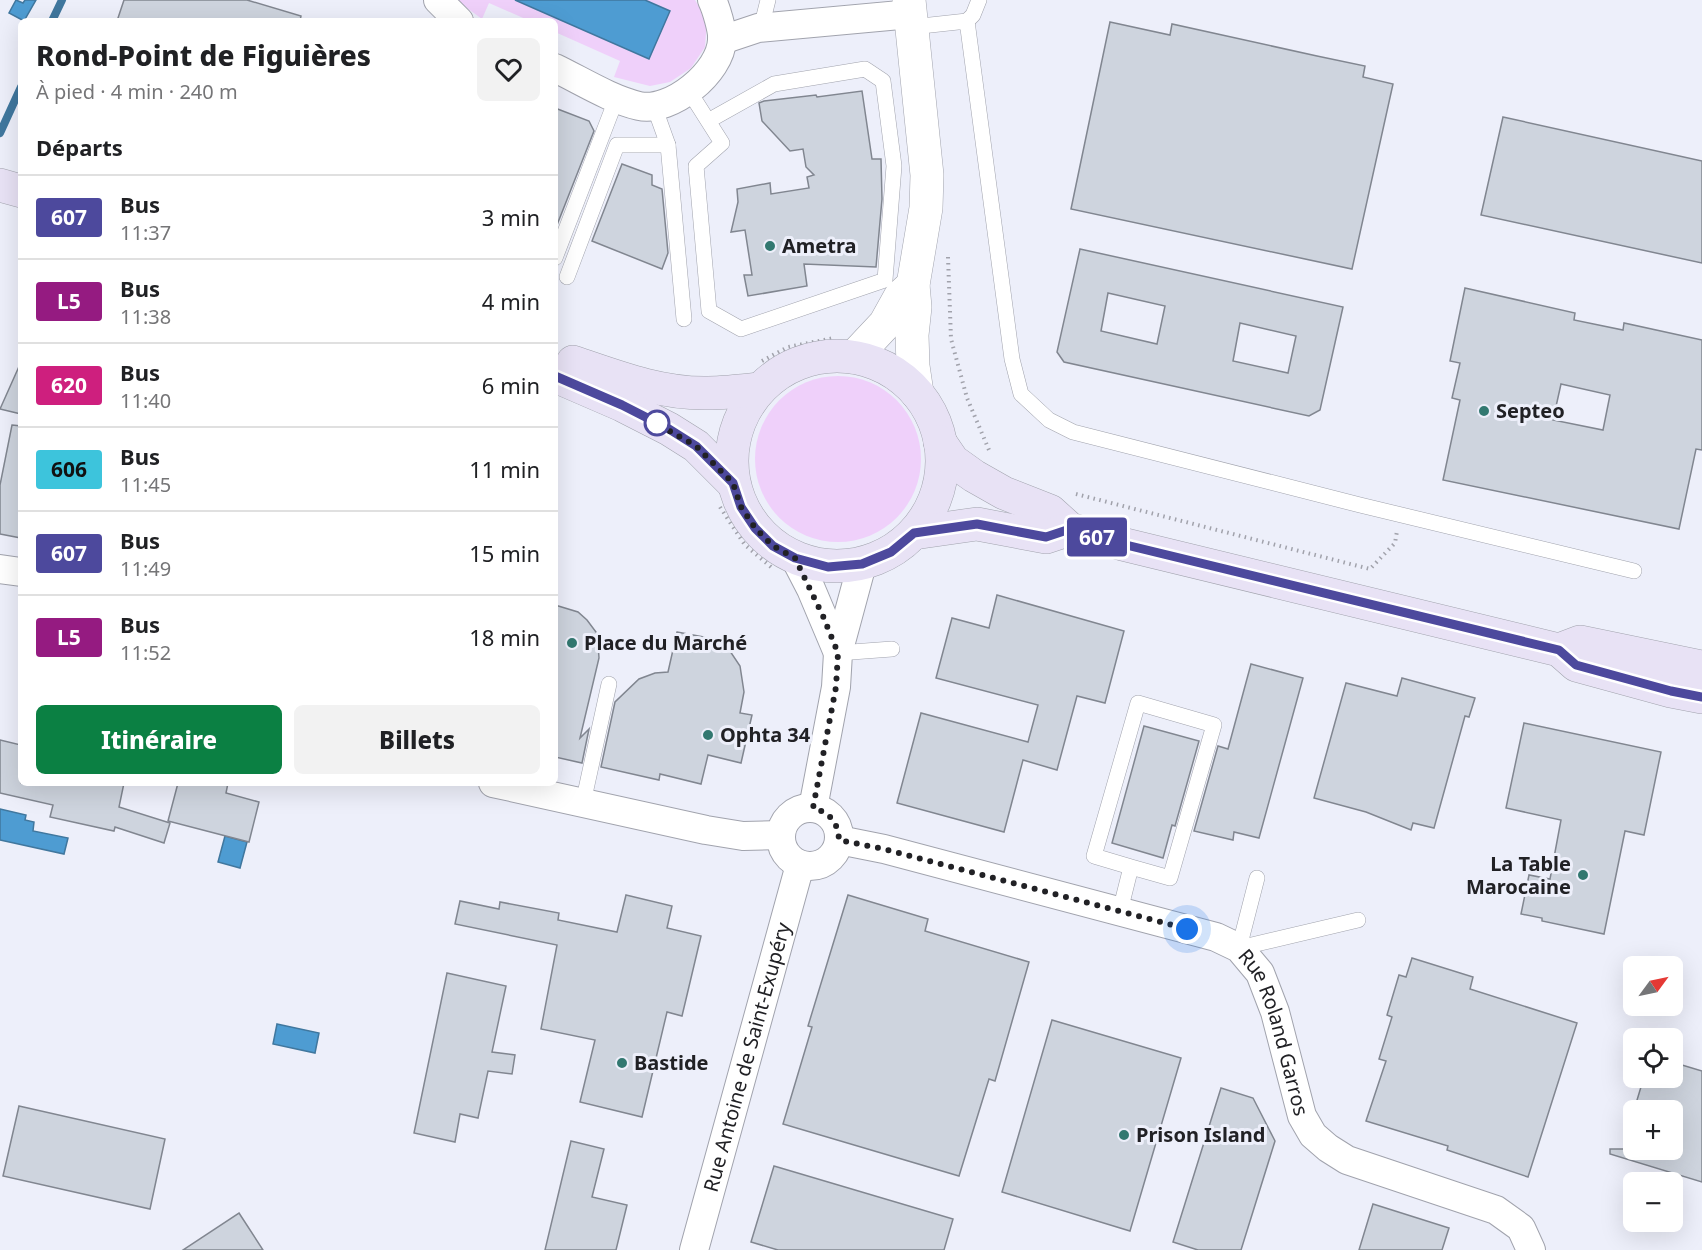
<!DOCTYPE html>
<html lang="fr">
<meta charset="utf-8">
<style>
body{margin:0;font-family:"Noto Sans",sans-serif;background:#f2f2f2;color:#202124;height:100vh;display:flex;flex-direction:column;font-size:22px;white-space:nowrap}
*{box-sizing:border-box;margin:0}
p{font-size:20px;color:#757577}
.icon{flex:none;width:33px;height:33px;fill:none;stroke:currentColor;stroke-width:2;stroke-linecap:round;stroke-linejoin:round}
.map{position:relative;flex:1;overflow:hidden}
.panel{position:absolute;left:18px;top:18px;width:540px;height:768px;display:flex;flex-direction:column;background:#fff;border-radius:9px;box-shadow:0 6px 24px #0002}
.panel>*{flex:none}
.badge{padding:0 12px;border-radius:4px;font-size:21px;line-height:39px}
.needle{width:39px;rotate:57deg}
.fabs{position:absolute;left:1623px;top:956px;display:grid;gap:12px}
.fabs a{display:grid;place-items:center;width:60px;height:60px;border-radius:9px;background:#fff;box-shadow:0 6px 24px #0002;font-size:30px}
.you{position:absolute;width:30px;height:30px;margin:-15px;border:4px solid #fff;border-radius:50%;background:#1a73e8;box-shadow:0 0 0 9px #1a73e833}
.map>.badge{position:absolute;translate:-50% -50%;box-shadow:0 0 0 3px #fff}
h2{padding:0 18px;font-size:22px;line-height:54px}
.round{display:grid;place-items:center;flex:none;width:63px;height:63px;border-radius:9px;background:#f2f2f2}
.headline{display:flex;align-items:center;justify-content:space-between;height:102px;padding:0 18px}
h1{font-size:28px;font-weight:800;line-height:45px}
.action{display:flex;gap:12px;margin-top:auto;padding:12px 18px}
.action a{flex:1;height:69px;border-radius:9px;background:#0b8043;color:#fff;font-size:24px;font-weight:800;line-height:69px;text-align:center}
.action a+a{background:#f2f2f2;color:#202124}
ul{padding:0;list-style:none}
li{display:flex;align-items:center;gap:18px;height:84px;padding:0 18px;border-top:2px solid #e0e0e0}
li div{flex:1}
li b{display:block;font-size:22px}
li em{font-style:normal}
li .badge{min-width:66px;font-weight:700;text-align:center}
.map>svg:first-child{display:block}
.green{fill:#efd0fa}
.water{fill:#4e9cd2;stroke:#40779e;stroke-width:1.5}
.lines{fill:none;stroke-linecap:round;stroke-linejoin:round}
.stream{stroke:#40779e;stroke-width:8}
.building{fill:#ced4de;stroke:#818690;stroke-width:1.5;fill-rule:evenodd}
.service-casing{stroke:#a1a3ad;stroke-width:16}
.minor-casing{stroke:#a1a3ad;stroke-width:30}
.tertiary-casing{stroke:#a1a3ad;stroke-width:34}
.secondary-casing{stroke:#a1a3ad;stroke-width:34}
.path{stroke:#a1a2ab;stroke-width:4;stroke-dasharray:1.5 4.5;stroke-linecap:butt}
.service{stroke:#fff;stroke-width:15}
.minor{stroke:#fff;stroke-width:28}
.tertiary{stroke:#fff;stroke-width:33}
.secondary{stroke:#e8e2f5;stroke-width:33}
.line-casing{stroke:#fff;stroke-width:14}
.line{stroke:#4d499d;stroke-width:9}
.walk{stroke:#212125;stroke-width:6;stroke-dasharray:0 10.8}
.poi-dot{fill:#327870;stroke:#edeffa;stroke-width:2}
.stop-dot{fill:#fff;stroke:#4d499d;stroke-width:3}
.labels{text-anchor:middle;stroke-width:6;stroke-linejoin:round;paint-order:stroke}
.poi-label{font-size:20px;font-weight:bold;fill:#212125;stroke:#edeffa;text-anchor:start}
.street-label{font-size:20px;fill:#212125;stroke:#edeffa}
</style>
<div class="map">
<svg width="1702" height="1250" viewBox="0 0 1702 1250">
<rect width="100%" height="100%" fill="#edeffa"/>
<!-- green -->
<g class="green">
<path d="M456,0H695L707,20L705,47L691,68L670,82L650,86L614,77L620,61L555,32V21H530L489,3L482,19Z"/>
<circle cx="838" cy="459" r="83"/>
</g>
<!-- water -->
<g class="water">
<path d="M16,0L23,3L25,0H36L24,21L9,13Z"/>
<path d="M515,0H645L670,11L649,59Z"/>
<path d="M0,809L26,815L25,820L34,822L33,831L68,838L64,854L0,840Z"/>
<path d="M225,836L247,842L240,868L218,862Z"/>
<path d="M277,1024L319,1033L315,1053L273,1044Z"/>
</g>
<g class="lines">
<!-- stream -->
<g class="stream">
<path d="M52,21L62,0"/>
<path d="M0,133L21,87"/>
</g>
</g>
<!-- building -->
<g class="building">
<path d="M124,0H247L301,16L300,21H117Z"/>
<path d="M1110,22L1170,35L1172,24L1317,56L1365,66L1363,77L1393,84L1352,269L1071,209Z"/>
<path d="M862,91L872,159H881L882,199L876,267L804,264L807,286L748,296L744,275H752L745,230L731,232L738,202L737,189L770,183L771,194L809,188L807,177L814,175L806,167L803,149L790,151L762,121L759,103L764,101L816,95L817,97Z"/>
<path d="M555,108L589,121L594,131L555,230Z"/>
<path d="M1503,117L1702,161V263L1481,215Z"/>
<path d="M622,164L652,175V185L662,189L668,253L662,269L592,241Z"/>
<path d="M1080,249L1343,307L1320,410L1309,416L1064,362L1057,352ZM1108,293L1165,306L1157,344L1101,331ZM1240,323L1296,336L1288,373L1233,361Z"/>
<path d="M1465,288L1575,313L1574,320L1623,330L1624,323L1702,340V450L1696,449L1679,529L1443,480L1460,400L1452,398L1460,363L1450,361ZM1561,384L1610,395L1603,430L1553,420Z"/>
<path d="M21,362V414L0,409Z"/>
<path d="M12,425L21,426V538L0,534V485Z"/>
<path d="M997,595L1124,631L1105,703L1077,696L1057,770L1023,760L1004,832L897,803L921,713L1028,742L1038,705L936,678L952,618L989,628Z"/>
<path d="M555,605L578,612L587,620L596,632L598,643L599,658L580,738L589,729L582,763L555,757Z"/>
<path d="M677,632L709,638L728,648L740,666L744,692L740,713L752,715L741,763L708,755L701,784L660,774L659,780L601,767L615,702L639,679L655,673L668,672Z"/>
<path d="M1251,664L1303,678L1259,838L1234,832L1233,840L1194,831L1218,746L1228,749Z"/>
<path d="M1402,678L1475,698L1469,717L1465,716L1434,828L1413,823L1411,830L1366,812L1314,798L1346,683L1397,696Z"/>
<path d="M1524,723L1661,752L1644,835L1625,831L1604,934L1542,921V918L1521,914L1529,875L1550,879L1561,820L1506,808Z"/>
<path d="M1144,726L1199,741L1175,826L1172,825L1163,858L1112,843Z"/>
<path d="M0,740L21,745V783H124L119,807L170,823L164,843L115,827L114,831L50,817L53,805L0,793Z"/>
<path d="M178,783H228L226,793L259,802L249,842L168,821Z"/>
<path d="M626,895L672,906L667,928L701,936L682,1016L667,1012L642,1117L580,1102L595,1040L541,1029L557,945L455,924L460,901L499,909L500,902L559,913L558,920L617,932Z"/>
<path d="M848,895L928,919L925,931L1029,962L995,1081L989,1079L959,1176L783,1124L812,1027L808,1026Z"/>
<path d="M1412,958L1473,977L1470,989L1577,1023L1528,1177L1447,1150L1448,1146L1366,1121L1386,1061L1379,1059L1392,1017L1387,1015L1399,975L1406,977Z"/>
<path d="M447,973L506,986L492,1052L515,1055L512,1074L488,1071L478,1118L460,1114L455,1142L414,1133Z"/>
<path d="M1052,1020L1181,1058L1130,1231L1002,1192Z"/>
<path d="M1672,1062L1702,1071V1182L1610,1154V1149H1672V1110H1634L1644,1077H1672Z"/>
<path d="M1221,1088L1253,1098L1275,1141L1241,1250H1198L1173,1242Z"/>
<path d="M19,1106L165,1139L150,1209L3,1176Z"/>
<path d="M571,1141L604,1149L592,1197L627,1205L616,1250H545Z"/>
<path d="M774,1166L953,1219L944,1250H778L751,1242Z"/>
<path d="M1373,1204L1449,1228L1442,1250H1359Z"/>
<path d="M239,1213L263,1250H183Z"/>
</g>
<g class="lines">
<defs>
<g id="service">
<path d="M967,21L973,15L979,0"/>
<path d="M912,27L967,21L1012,359L1021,394L1049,420L1073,432L1360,505L1634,571"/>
<path d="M761,28L768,0"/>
<path d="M689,91L722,143L696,166L709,311L741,329L885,280L894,166L883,81L865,69L774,84L708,121"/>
<path d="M654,106L668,145L684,319"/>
<path d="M555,258L617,97"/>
<path d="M567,277L617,145H668"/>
<path d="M838,653L892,649"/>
<path d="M583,803L609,684"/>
<path d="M1257,878L1239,948L1358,920"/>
<path d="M1120,911L1131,867L1094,856L1138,703L1214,725L1170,878L1131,867"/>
</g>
<g id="minor">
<path d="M438,0L459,21"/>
<path d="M722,40L758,28L911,14"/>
<path d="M555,68C582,81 610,99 639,106C671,113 721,72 722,40C723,31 716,8 712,0"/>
<path d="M795,558L811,589L838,653"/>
<path d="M0,569L21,572"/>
<path d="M493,783L706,830L743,836L781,835"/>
<circle cx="810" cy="837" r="29"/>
<path d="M813,808L836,687L838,653L862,564"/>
<path id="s1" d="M839,840L884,849L1216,937L1239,948L1260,973L1275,1012L1302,1116L1313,1135L1328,1148L1347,1160L1496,1210L1521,1228L1531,1250"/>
<path id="s2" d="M694,1250L800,865"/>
</g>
<g id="tertiary">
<path d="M909,0L927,175L926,208L913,285L915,307L912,335L913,366L917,393"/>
<path d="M854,357L885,324L900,297L913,285"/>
</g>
<g id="secondary">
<path d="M0,185L21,191"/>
<circle cx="837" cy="461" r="105"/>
<path d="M573,362C617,377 661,394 708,393C725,393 742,391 759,389"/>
<path d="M555,376L622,405L669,429L696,446L733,483"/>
<path d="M940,442L953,461L974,476L1004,493L1050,511L1070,529L1122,544L1559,650L1576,665L1671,691L1702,697"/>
<path d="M914,533L977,524L1046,537L1070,529"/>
<path d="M1559,650L1580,642L1702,667"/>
</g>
</defs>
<!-- service casing -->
<use href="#service" class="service-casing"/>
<!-- minor casing -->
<use href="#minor" class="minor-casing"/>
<!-- tertiary casing -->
<use href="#tertiary" class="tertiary-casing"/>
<!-- secondary casing -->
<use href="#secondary" class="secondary-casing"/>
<!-- path -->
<g class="path">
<path d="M948,257L951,339L967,398L989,450"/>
<path d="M762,361L788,347L834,338"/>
<path d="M1076,494L1370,569L1395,543L1397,531"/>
<path d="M720,507L745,545L771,567"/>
</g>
<!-- service -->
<use href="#service" class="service"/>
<!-- minor -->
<use href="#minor" class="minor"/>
<!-- tertiary -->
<use href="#tertiary" class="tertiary"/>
<!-- secondary -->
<use href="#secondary" class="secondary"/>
</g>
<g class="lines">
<defs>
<path id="line" d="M555,376L622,405L669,429L696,446L733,483L741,507L755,528L773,546L795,558L828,567L862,564L891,552L914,533L977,524L1046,537L1070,529L1122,544L1559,650L1576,665L1671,691L1702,697"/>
</defs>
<!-- line casing -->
<use href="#line" class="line-casing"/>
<!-- line -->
<use href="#line" class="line"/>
<!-- walk -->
<path class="walk" d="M657,423L654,422L696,446L733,483L741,507L755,528L773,546L795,558L823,616L838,653L836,687L813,808C830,813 838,822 839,840L884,849L1187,929"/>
</g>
<!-- markers -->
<g class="poi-dot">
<circle cx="770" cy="246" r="6"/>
<circle cx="1484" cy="411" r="6"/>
<circle cx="572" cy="643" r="6"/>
<circle cx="708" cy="735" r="6"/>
<circle cx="1583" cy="875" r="6"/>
<circle cx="622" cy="1063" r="6"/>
<circle cx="1124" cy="1135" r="6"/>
</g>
<circle class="stop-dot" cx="657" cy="423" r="12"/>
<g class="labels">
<!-- poi labels -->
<g class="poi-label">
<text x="782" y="253">Ametra</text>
<text x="1496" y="418">Septeo</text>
<text x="584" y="650">Place du Marché</text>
<text x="720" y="742">Ophta 34</text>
<text x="1571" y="871" text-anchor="end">La Table<tspan x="1571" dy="23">Marocaine</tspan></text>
<text x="634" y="1070">Bastide</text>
<text x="1136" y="1142">Prison Island</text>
</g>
<!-- street labels -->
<g class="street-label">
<text dy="7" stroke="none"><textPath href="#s1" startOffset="508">Rue Roland Garros</textPath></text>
<text dy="7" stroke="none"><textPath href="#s2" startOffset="200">Rue Antoine de Saint-Exupéry</textPath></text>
</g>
</g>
</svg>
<div class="fabs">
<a><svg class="needle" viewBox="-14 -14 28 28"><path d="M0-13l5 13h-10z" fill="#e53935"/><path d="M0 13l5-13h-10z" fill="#757577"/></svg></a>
<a><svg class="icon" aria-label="locate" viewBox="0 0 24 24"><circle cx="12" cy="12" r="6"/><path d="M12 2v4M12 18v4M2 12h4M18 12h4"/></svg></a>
<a>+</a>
<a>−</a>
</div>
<div class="you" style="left:1187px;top:929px"></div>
<b class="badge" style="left:1097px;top:537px;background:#4d499d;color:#fff">607</b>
<section class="panel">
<div class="headline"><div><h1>Rond-Point de Figuières</h1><p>À pied · 4 min · 240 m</p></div><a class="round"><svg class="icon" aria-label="heart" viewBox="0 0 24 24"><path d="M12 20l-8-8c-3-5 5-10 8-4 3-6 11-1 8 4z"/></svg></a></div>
<h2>Départs</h2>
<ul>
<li><span class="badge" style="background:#4d499d;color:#fff">607</span><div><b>Bus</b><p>11:37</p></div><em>3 min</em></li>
<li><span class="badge" style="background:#951b81;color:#fff">L5</span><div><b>Bus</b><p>11:38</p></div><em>4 min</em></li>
<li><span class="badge" style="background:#ce1f7e;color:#fff">620</span><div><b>Bus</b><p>11:40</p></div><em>6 min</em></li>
<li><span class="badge" style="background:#3dc4dc;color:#111">606</span><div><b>Bus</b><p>11:45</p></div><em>11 min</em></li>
<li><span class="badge" style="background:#4d499d;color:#fff">607</span><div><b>Bus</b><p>11:49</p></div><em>15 min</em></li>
<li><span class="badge" style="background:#951b81;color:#fff">L5</span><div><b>Bus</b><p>11:52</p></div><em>18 min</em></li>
</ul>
<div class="action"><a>Itinéraire</a><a>Billets</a></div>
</section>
</div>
